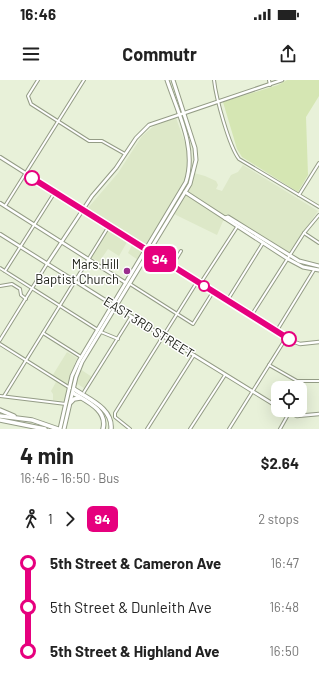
<!DOCTYPE html>
<meta charset="utf-8">
<style>
body{margin:0;font-family:Barlow,sans-serif;background:#f2f2f2;color:#222;height:100vh;display:flex;flex-direction:column;font-size:15px;white-space:nowrap}
*{box-sizing:border-box;margin:0}
p{font-size:13px;color:#767676}
.icon{flex:none;width:22px;height:22px;fill:none;stroke:currentColor;stroke-width:2;stroke-linecap:round;stroke-linejoin:round}
.map{position:relative;height:349px;overflow:hidden}
.panel{display:flex;flex-direction:column;background:#fff;flex:1}
.panel>*{flex:none}
.badge{padding:0 8px;border-radius:6px;font-size:14px;line-height:26px}
.controls{position:absolute;left:271px;top:301px;display:grid;gap:8px}
.controls a{display:grid;place-items:center;width:36px;height:36px;border-radius:8px;background:#fff;box-shadow:0 4px 16px #0002;font-size:20px}
.map>.badge{position:absolute;translate:-50% -50%;box-shadow:0 0 0 2px #fff}
.legs{display:flex;align-items:center;gap:6px;height:44px;padding:0 20px;font-size:13px}
.legs p{margin-inline-start:auto}
.head{display:flex;align-items:center;justify-content:space-between;height:68px;padding:0 20px}
h1{font-size:22px;font-weight:700;line-height:30px}
ul{padding:0 20px;list-style:none}
li{display:flex;align-items:center;gap:14px;height:44px;font-size:15px}
li i{display:grid;place-items:center;width:6px;height:100%;margin:0 5px;background:currentColor}
li i::after{content:'';width:10px;height:10px;margin:-5px;border:3px solid;border-radius:50%;background:#fff}
li p{margin-inline-start:auto}
li:first-child i{background:linear-gradient(#0000 50%,currentColor 0)}
li:last-child i{background:linear-gradient(currentColor 50%,#0000 0)}
.status{display:flex;justify-content:space-between;align-items:center;height:28px;padding:0 20px;background:#fff;direction:ltr}
.status svg{height:11px;fill:currentColor}
header{display:flex;justify-content:space-between;align-items:center;height:52px;padding:0 20px;background:#fff;font-size:18px;font-weight:700}
.map>svg:first-child{display:block}
.built{fill:#dde8c8}
.green{fill:#d5e6b3}
.lines{fill:none;stroke-linecap:round;stroke-linejoin:round}
.minor-casing{stroke:#949c86;stroke-width:4}
.tertiary-casing{stroke:#949c86;stroke-width:4.5}
.secondary-casing{stroke:#949c86;stroke-width:4.5}
.primary-casing{stroke:#949c86;stroke-width:5}
.motorway-casing{stroke:#949c86;stroke-width:5.5}
.minor{stroke:#fff;stroke-width:2}
.tertiary{stroke:#fff;stroke-width:2.5}
.secondary{stroke:#fff;stroke-width:2.5}
.primary{stroke:#fff;stroke-width:3}
.motorway{stroke:#fff;stroke-width:3.5}
.line-1-casing{stroke:#fff;stroke-width:9}
.line-1{stroke:#e6007e;stroke-width:6}
.stop-1-dot{fill:#fff;stroke:#e6007e;stroke-width:2}
.poi-dot{fill:#9a2d8e;stroke:#fff;stroke-width:1.5}
.labels{text-anchor:middle;stroke-width:3;stroke-linejoin:round;paint-order:stroke}
.poi-label{font-size:13px;fill:#20231a;stroke:#fff;text-anchor:end}
.street-label{font-size:13px;fill:#20231a;stroke:#fff}
</style>
<div class="status"><b>16:46</b><svg viewBox="0 0 49 12"><path d="M0 12V9h3v3zM5 12V6h3v6zM10 12V3h3v9zM15 12V0h3v12zM26 1h20v11H26zM47 4h2v5h-2z"/></svg></div>
<header><svg class="icon" aria-label="menu" viewBox="0 0 24 24"><path d="M4 6h16M4 12h16M4 18h16"/></svg>Commutr<svg class="icon" aria-label="share" viewBox="0 0 24 24"><path d="M12 15V3M7 8l5-5 5 5M5 13v7h14v-7"/></svg></header>
<div class="map">
<svg width="319" height="349" viewBox="0 0 319 349">
<rect width="100%" height="100%" fill="#e8f1d9"/>
<!-- built -->
<g class="built">
<path d="M176,38L187,68V91L205,96L216,101L218,105L216,109L222,111L231,95L238,92L243,85L318,131L289,172L238,141H223L217,155L176,135L169,128L138,180L128,173L132,165L127,162L119,176L108,169L99,182L89,176L105,148L84,135L88,128L118,93L142,56L154,46Z"/>
<path d="M67,272L77,278L74,285L92,297L85,309L78,304L64,321L53,320V314L51,311L56,302L51,298Z"/>
</g>
<!-- green -->
<path class="green" d="M287,0H319V16L306,37L308,95L298,112L242,77L237,69L223,22L278,5Z"/>
<g class="lines">
<defs>
<g id="minor">
<path d="M38,0L28,16L31,24L89,61H102L125,74"/>
<path d="M214,0C216,18 229,66 239,79L319,127"/>
<path d="M269,0L270,5"/>
<path d="M299,115L319,83"/>
<path d="M5,126L84,0"/>
<path d="M304,153L319,163"/>
<path d="M172,186L181,171"/>
<path d="M0,188L98,250"/>
<path d="M5,191L55,112"/>
<path d="M130,204L193,244L213,212"/>
<path d="M200,204L237,147"/>
<path d="M0,206L12,204L20,209L21,215L26,219"/>
<path d="M227,221L263,163"/>
<path d="M251,236L304,153L319,135"/>
<path d="M101,252L118,259"/>
<path d="M276,252L314,190"/>
<path d="M43,253L81,277"/>
<path d="M0,260L47,184"/>
<path d="M0,264L70,308"/>
<path d="M269,285L297,301H319"/>
<path d="M84,312L131,237"/>
<path d="M0,316L66,324"/>
<path d="M4,316L109,146"/>
<path d="M130,349L115,337V333L197,202"/>
<path d="M147,349L194,275"/>
<path d="M190,349L225,295"/>
<path d="M229,349L286,258"/>
<path d="M280,349L289,333"/>
</g>
<g id="tertiary">
<path d="M0,123L126,203"/>
<path d="M47,184L92,116L116,88L136,58L149,45L282,0"/>
<path d="M116,227L278,327"/>
<path d="M283,330L297,336L319,334"/>
</g>
<g id="secondary">
<path d="M0,77L289,260L300,264L319,262"/>
<path d="M0,154L113,225"/>
</g>
<g id="primary">
<path d="M185,112L288,179L303,187L319,190"/>
<path d="M225,138L228,137L299,181L319,186"/>
<path d="M60,349L72,296L79,281L186,102C197,68 178,33 167,0"/>
<path d="M64,349L76,297L82,282L190,104L196,80L195,68L173,0"/>
</g>
<g id="motorway">
<path d="M74,309C88,319 113,328 111,349"/>
<path d="M73,313C86,321 108,330 103,349"/>
<path d="M71,322L74,319L80,318"/>
<path d="M0,330L14,336"/>
<path d="M0,336L32,340L58,349"/>
<path d="M0,340L45,349"/>
</g>
</defs>
<!-- minor casing -->
<use href="#minor" class="minor-casing"/>
<!-- tertiary casing -->
<use href="#tertiary" class="tertiary-casing"/>
<!-- secondary casing -->
<use href="#secondary" class="secondary-casing"/>
<!-- primary casing -->
<use href="#primary" class="primary-casing"/>
<!-- motorway casing -->
<use href="#motorway" class="motorway-casing"/>
<!-- minor -->
<use href="#minor" class="minor"/>
<!-- tertiary -->
<use href="#tertiary" class="tertiary"/>
<!-- secondary -->
<use href="#secondary" class="secondary"/>
<!-- primary -->
<use href="#primary" class="primary"/>
<!-- motorway -->
<use href="#motorway" class="motorway"/>
</g>
<g class="lines">
<defs>
<path id="line-1" d="M32,98L289,259"/>
</defs>
<!-- line-1 casing -->
<use href="#line-1" class="line-1-casing"/>
<!-- line-1 -->
<use href="#line-1" class="line-1"/>
</g>
<!-- markers -->
<g class="stop-1-dot">
<circle cx="32" cy="98" r="7"/>
<circle cx="204" cy="206" r="5"/>
<circle cx="289" cy="259" r="7"/>
</g>
<circle class="poi-dot" cx="127" cy="191" r="4"/>
<g class="labels">
<!-- poi labels -->
<g class="poi-label">
<text x="119" y="189">Mars Hill<tspan x="119" dy="15">Baptist Church</tspan></text>
</g>
<!-- street labels -->
<g class="street-label">
<text transform="translate(149 247) rotate(32)" y="5">EAST 3RD STREET</text>
</g>
</g>
</svg>
<div class="controls">
<a><svg class="icon" aria-label="locate" viewBox="0 0 24 24"><circle cx="12" cy="12" r="6"/><path d="M12 2v4M12 18v4M2 12h4M18 12h4"/></svg></a>
</div>
<b class="badge" style="left:160px;top:179px;background:#e6007e;color:#fff">94</b>
</div>
<section class="panel">
<div class="head"><div><h1>4 min</h1><p>16:46 – 16:50 · Bus</p></div><b>$2.64</b></div>
<div class="legs"><svg class="icon" aria-label="walk" viewBox="0 0 24 24"><circle cx="13" cy="4" r="2"/><path d="M13 8l-2 6 4 7M11 14l-3 7M7 12l3-4h3l4 4"/></svg>1<svg class="icon" aria-label="forward" viewBox="0 0 24 24"><path d="M9 5l7 7-7 7"/></svg><b class="badge" style="background:#e6007e;color:#fff">94</b><p>2 stops</p></div>
<ul>
<li><i style="color:#e6007e"></i><b>5th Street &amp; Cameron Ave</b><p>16:47</p></li>
<li><i style="color:#e6007e"></i><span>5th Street &amp; Dunleith Ave</span><p>16:48</p></li>
<li><i style="color:#e6007e"></i><b>5th Street &amp; Highland Ave</b><p>16:50</p></li>
</ul>
</section>
